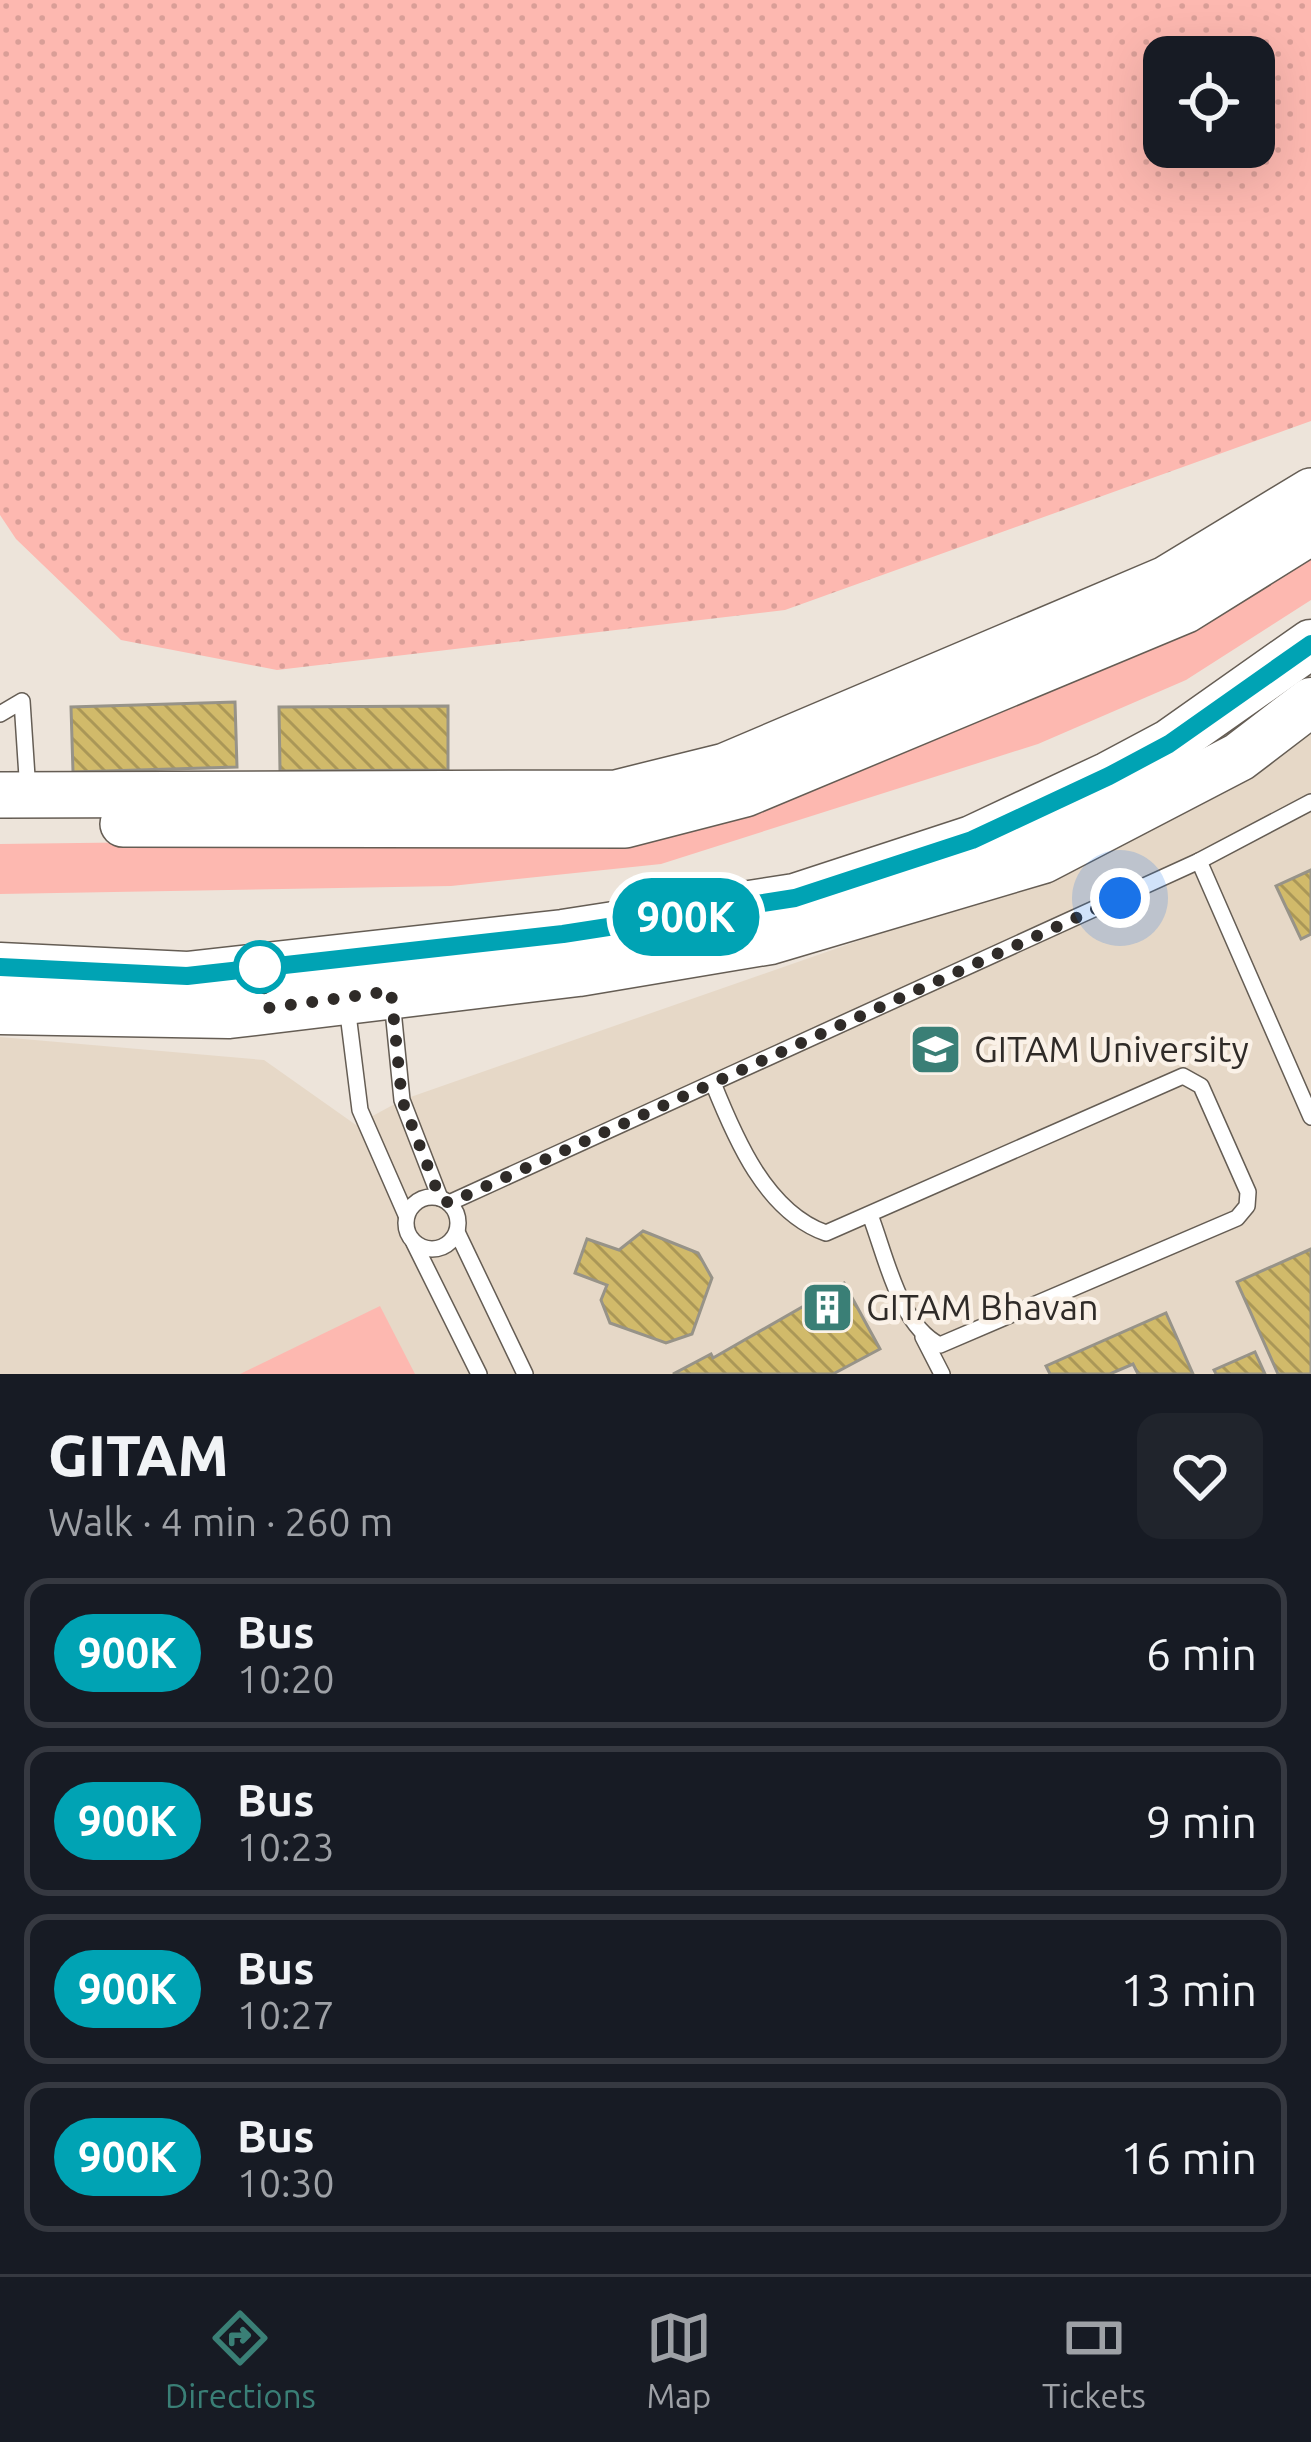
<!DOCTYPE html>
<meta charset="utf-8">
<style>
body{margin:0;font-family:Ubuntu,sans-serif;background:#20242c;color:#f1f3f6;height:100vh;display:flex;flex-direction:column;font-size:45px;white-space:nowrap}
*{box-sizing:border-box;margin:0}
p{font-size:39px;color:#9ea1a6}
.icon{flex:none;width:66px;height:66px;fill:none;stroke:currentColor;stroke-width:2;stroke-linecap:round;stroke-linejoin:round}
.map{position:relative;height:1374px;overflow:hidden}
.drawer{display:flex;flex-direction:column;background:#171b24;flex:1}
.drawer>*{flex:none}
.badge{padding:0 24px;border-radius:39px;font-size:42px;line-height:78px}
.controls{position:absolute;left:1143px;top:36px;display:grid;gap:24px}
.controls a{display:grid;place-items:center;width:132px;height:132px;border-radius:24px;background:#171b24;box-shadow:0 12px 48px #0002;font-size:60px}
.you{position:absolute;width:60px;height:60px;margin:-30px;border:9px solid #fff;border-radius:50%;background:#1a73e8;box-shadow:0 0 0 18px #1a73e833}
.map>.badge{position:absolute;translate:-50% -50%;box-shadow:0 0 0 6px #fff}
.round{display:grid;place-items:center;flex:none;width:126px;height:126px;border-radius:24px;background:#20242c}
.head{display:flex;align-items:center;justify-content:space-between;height:204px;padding:0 48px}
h1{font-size:57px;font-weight:800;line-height:90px}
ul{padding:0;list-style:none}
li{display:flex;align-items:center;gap:36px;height:150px;margin:0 24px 18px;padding:0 24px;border:6px solid #363941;border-radius:24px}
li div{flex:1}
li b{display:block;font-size:45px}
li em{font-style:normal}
li .badge{min-width:132px;font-weight:700;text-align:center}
.tabs{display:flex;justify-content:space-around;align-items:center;height:168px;border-top:3px solid #363941;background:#171b24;font-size:33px;color:#9ea1a6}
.tabs a{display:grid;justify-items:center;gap:6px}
.tabs .selected{color:#3a7f76}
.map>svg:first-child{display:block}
.built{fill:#e6d8c7}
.grass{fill:url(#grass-dots);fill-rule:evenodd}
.garden{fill:#fdb8b0}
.building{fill:url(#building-back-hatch);stroke:#979388;stroke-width:3}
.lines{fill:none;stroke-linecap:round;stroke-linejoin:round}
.lane-casing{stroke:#655d54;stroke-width:18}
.secondary-casing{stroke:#655d54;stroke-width:48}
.primary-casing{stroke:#655d54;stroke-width:51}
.lane{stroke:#fff;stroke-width:15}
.secondary{stroke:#fff;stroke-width:45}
.primary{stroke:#fff;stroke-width:48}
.line-casing{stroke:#fff;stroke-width:27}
.line{stroke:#00a3b4;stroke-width:18}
.walk{stroke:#2f2b28;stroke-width:12;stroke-dasharray:0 21.6}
.stop-dot{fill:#fff;stroke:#00a3b4;stroke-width:6}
.labels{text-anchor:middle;stroke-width:9;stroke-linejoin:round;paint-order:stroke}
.poi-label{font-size:36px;fill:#2f2b28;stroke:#faf1e7;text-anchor:start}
</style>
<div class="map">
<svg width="1311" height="1374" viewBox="0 0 1311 1374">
<defs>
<pattern id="grass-dots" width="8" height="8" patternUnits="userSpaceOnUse" patternTransform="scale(3)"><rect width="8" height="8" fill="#fdb8b0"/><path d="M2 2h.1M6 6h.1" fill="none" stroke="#d99e97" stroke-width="1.8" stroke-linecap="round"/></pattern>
<pattern id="building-back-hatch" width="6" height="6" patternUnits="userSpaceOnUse" patternTransform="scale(3)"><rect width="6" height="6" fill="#d1ba6a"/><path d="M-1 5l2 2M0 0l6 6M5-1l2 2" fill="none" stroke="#aa9757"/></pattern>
</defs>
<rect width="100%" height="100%" fill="#ede4da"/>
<!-- built -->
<path class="built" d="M1311,732V1374H0V1037L264,1060L356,1125L402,1100L1087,861Z"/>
<!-- grass -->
<path class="grass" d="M0,0H1311V421L785,610L277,670L121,640L16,539L0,515ZM1164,57H1254V147H1164Z"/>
<!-- garden -->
<g class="garden">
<path d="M1311,552V600L1186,680L1038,744L661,864L451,886L0,894V844L546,837Z"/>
<path d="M380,1306L415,1374H240Z"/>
</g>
<!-- building -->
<g class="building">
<path d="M235,702L237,767L73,772L71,707Z"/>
<path d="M448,706V770L280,771L279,707Z"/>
<path d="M1311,870V934L1301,939L1276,886Z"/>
<path d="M643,1231L698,1253L712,1278L692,1334L666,1343L610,1323L601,1300L607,1285L575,1273L587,1239L619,1250Z"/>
<path d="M1311,1249V1374H1278L1237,1282Z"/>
<path d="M844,1283L880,1349L833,1374H673L711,1354L713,1358Z"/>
<path d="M1166,1313L1193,1374H1138L1133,1364L1110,1374H1050L1046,1366Z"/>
<path d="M1255,1352L1265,1374H1216L1214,1370Z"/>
</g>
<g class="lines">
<defs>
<g id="lane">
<path d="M0,714L22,701L28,792"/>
<path d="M1199,861L1311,802"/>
<path d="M392,1000L402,1100L440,1198"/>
<path d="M347,1006L360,1110L406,1215"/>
<path d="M713,1083C735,1138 766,1212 826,1233L1183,1076L1201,1086L1248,1192L1247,1206L1237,1218L940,1345C899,1325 886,1256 870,1215"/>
<circle cx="432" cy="1223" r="26"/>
<path d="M449,1203L1199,861L1311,1117"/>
<path d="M457,1232L525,1374"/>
<path d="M414,1243L479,1374"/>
<path d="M923,1337L942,1374"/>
</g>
<g id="secondary">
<path d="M0,795L616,793L725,766L1166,579L1311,491"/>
<path d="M123,824L625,825L745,794L1186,610L1311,532"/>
</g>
<g id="primary">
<path d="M0,967L187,976L563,934L795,898L972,840L1109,776L1169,744L1311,644"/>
<path d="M0,1010L229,1014L578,972L770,940L1043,859L1239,757L1311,702"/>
</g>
</defs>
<!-- lane casing -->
<use href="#lane" class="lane-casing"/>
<!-- secondary casing -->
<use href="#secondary" class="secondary-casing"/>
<!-- primary casing -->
<use href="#primary" class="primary-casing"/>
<!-- lane -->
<use href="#lane" class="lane"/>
<!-- secondary -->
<use href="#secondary" class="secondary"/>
<!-- primary -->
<use href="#primary" class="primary"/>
</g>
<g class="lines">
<defs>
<path id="line" d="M0,967L187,976L563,934L795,898L972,840L1109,776L1169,744L1311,644"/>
</defs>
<!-- line casing -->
<use href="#line" class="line-casing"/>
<!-- line -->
<use href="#line" class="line"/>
<!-- walk -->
<path class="walk" d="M260,967L268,1008L391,991L402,1100L440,1198L449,1203L1120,898"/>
</g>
<!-- icons -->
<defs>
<symbol id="university-square" viewBox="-11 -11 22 22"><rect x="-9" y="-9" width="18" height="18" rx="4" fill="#3a7f76" stroke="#faf1e7"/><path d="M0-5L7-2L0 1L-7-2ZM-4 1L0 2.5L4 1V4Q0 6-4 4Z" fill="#fff"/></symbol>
<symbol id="building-square" viewBox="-11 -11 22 22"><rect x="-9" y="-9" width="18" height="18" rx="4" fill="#3a7f76" stroke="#faf1e7"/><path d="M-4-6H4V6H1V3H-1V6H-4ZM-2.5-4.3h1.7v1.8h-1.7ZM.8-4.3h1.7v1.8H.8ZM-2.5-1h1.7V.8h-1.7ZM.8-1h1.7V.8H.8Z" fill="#fff"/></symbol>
</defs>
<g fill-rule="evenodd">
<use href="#university-square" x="906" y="1020" width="59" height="59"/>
<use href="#building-square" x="798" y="1278" width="59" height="59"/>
</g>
<!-- markers -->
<circle class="stop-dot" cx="260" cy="967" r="24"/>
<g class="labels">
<!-- poi labels -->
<g class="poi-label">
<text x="974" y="1062">GITAM University</text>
<text x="866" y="1320">GITAM Bhavan</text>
</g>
</g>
</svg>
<div class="controls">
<a><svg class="icon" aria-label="locate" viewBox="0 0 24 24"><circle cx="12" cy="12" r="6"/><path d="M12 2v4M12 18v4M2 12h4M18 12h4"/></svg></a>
</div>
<div class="you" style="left:1120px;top:898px"></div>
<b class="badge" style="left:686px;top:917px;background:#00a3b4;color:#fff">900K</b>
</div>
<section class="drawer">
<div class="head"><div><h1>GITAM</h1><p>Walk · 4 min · 260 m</p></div><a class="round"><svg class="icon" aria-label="heart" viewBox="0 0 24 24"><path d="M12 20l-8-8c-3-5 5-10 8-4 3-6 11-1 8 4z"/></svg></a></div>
<ul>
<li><span class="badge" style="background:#00a3b4;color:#fff">900K</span><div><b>Bus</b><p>10:20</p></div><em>6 min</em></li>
<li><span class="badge" style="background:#00a3b4;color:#fff">900K</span><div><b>Bus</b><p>10:23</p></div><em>9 min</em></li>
<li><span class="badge" style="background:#00a3b4;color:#fff">900K</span><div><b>Bus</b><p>10:27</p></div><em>13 min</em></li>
<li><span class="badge" style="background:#00a3b4;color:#fff">900K</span><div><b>Bus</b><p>10:30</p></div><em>16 min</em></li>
</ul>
</section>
<nav class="tabs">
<a class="selected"><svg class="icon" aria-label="directions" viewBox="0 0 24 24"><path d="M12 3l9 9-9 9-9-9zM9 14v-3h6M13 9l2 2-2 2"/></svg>Directions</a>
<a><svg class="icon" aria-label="map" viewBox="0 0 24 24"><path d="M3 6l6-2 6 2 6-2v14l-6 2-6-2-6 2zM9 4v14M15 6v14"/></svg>Map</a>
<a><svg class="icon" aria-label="tickets" viewBox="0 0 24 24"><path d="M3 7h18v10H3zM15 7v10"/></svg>Tickets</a>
</nav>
